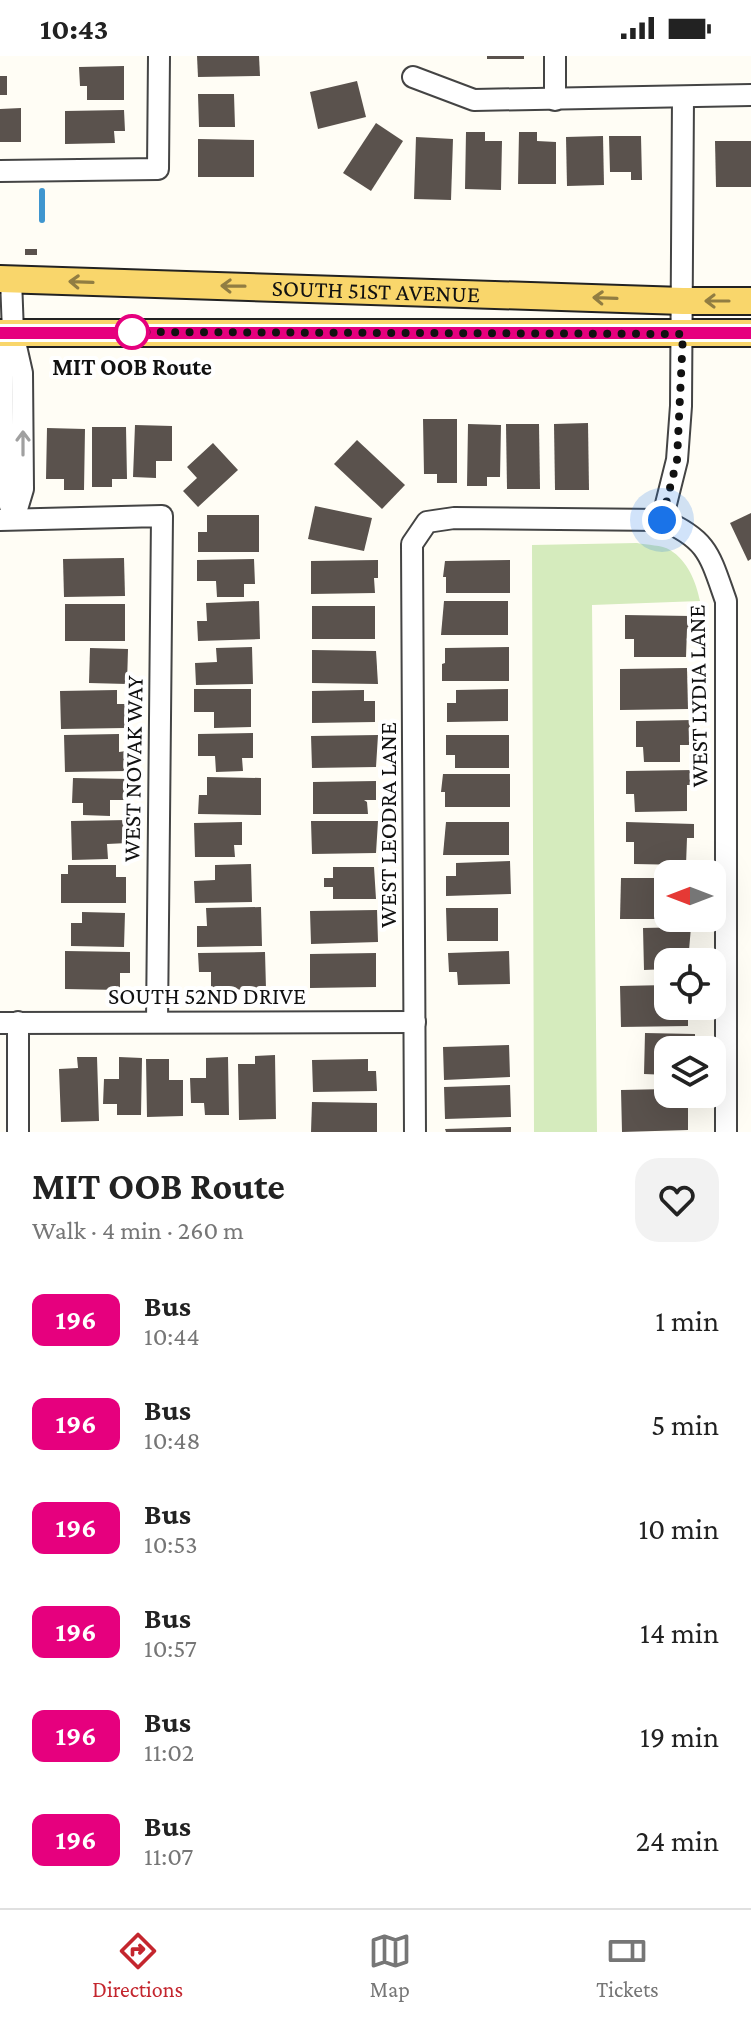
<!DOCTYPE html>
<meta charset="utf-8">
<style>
body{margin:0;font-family:"Crimson Pro",serif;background:#f2f2f2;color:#222;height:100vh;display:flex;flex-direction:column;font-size:30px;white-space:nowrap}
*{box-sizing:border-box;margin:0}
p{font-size:26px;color:#767676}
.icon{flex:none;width:44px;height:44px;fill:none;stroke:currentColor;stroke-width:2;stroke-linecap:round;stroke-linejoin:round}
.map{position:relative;height:1076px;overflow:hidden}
.panel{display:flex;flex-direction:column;background:#fff;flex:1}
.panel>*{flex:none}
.badge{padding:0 16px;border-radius:12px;font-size:28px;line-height:52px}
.needle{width:52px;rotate:270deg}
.tools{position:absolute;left:654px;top:804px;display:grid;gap:16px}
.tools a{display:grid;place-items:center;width:72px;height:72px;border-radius:16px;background:#fff;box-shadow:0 8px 32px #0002;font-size:40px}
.you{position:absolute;width:40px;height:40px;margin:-20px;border:6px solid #fff;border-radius:50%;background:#1a73e8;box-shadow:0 0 0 12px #1a73e833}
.map>.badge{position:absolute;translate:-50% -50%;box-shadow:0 0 0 4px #fff}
.round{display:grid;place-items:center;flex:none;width:84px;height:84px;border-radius:24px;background:#f2f2f2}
.overview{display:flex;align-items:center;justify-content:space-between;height:136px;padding:0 32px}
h1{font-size:38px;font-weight:700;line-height:60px}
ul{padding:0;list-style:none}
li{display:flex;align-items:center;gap:24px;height:104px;padding:0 32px}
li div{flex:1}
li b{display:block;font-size:30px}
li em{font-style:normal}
li .badge{min-width:88px;font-weight:700;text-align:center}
.status{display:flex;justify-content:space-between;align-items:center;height:56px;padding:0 40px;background:#fff;direction:ltr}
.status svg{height:22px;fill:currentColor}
.menu{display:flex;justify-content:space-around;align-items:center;height:112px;border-top:2px solid #e0e0e0;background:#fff;font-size:22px;color:#767676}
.menu a{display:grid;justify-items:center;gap:4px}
.menu .selected{color:#c4262e}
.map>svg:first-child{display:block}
.green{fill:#d5ebbd}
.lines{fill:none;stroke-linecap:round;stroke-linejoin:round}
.stream{stroke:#3f96cf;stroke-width:6}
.building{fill:#5a524d}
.minor-casing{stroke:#444;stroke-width:24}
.major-casing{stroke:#222;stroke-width:30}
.minor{stroke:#fff;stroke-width:20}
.major{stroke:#f9d66b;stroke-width:26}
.oneway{stroke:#917d42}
.oneway2{stroke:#a0a0a0}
.line-casing{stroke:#fff;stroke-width:18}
.line{stroke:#e6007e;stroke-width:12}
.walk{stroke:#111;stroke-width:8;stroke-dasharray:0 14.4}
.stop-dot{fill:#fff;stroke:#e6007e;stroke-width:4}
.labels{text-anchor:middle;stroke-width:8;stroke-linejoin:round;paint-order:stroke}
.street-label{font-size:24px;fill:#111;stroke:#fff}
.stop-label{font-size:24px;font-weight:bold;fill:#111;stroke:#fff}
</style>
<div class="status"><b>10:43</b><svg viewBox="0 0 49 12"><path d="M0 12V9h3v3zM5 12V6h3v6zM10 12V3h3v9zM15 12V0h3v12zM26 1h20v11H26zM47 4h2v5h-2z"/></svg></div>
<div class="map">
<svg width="751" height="1076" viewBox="0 0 751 1076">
<rect width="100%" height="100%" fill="#fffdf5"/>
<!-- green -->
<path class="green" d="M637,487C647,489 662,489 670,494C688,505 696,526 700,545L592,549L597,1076H534L532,489Z"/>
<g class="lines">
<!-- stream -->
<path class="stream" d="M42,135V164"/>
</g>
<!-- building -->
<g class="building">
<path d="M197,0H259L260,20L198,21Z"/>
<rect x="487" y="0" width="37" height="3"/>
<path d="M124,10V44H87V30H80L79,11Z"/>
<rect x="0" y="20" width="7" height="19"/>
<path d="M357,25L366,61L318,73L310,36Z"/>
<path d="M198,38H234L235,71H199Z"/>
<path d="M21,52V86H0V53Z"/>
<path d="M124,54L125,75H114L115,87L65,88V55Z"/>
<path d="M376,67L403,85L371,135L343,117Z"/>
<path d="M466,76H485V85H502L501,134L465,133Z"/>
<path d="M519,76H537V85L556,86V128H518Z"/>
<path d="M603,80L604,129L567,130L566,81Z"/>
<path d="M609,80H641L642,124H631V116H610Z"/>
<path d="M416,81L453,83L451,144L414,143Z"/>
<path d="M198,83L254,84V121H198Z"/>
<path d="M715,85H751V131H716Z"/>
<rect x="25" y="193" width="12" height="6"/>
<path d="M423,363H457V427H437V418H424Z"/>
<path d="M588,367L589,434H555L554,368Z"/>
<path d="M468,368L501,369L500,421H487V430H467Z"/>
<path d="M506,368H539L540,433H507Z"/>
<path d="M135,369L172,370V405H156V422L133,421Z"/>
<path d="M92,371H126L127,423H112V431H92Z"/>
<path d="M47,372L85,373L84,434H64V423H46Z"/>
<path d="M357,384L405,429L382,453L334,408Z"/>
<path d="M213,387L238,414L198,451L183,435L197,422L187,411Z"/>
<path d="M315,450L372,462L364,495L308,483Z"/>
<path d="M751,457V503L748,505L730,467Z"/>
<path d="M207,459H259V496H198V476H207Z"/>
<path d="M124,502L125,540L64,541L63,503Z"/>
<path d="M254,503L255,528H244V541H217L216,525H197V504Z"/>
<path d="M378,504V522H374L375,537L311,538V505Z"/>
<path d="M510,504V537H446V521H443L445,505Z"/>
<path d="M259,545L260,583L198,585L197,565H207L206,547Z"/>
<path d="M444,545H508V579H441Z"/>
<rect x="65" y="548" width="60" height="37"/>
<rect x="312" y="550" width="63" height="33"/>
<path d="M625,559L691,560V573H687L686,601H634V583H625Z"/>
<path d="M252,591L253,628L196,629L195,607L217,606L216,592Z"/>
<path d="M509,591V625H442V608L445,607V592Z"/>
<path d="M90,592L128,593L127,628L89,627Z"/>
<path d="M312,594L376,595L378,628L312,627Z"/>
<path d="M687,612L688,653L620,654V613Z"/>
<path d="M194,633H251V671L214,672V656H194Z"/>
<path d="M508,633V665L447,666V647H456V634Z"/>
<path d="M117,634V648H125V672L61,673L60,635Z"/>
<path d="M364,634V645H375V666L312,667V635Z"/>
<path d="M693,664V689H680V706H644L643,691H636V665Z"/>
<path d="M253,677V702H242L243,715L216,716L215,700H198V678Z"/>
<path d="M119,678V696L126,695L127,715L65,716L64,679Z"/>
<path d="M378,679L376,711L312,712L311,680Z"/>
<path d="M446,679H509V712H455V699H446Z"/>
<path d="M693,714V729H687V755L635,756L634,738H626V715Z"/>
<path d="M443,718H510V751H445V736H441Z"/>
<path d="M207,721L261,722V759L198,758L199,739H207Z"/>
<path d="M73,722L130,723L129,744H110V760L83,759V747H72Z"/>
<path d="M376,725V744H364L367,746L368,758H313V726Z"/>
<path d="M128,764V787L107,788L108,803L72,804L71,765Z"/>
<path d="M311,765H378L376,797L312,798Z"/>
<path d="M242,766V789H234L235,801H195L194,767Z"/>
<path d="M446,766H509V799H443Z"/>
<path d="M626,766L694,768V782H687L686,809L634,808V786H626Z"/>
<path d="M510,805L511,838L446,840V820H456V807Z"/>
<path d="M251,808L252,846L195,847L194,825L215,824V809Z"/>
<path d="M68,809H116V821H126V847H61V818H68Z"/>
<path d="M333,811H374L376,843H333V831H324V822H333Z"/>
<path d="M621,822H668V863H620Z"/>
<path d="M261,851L262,890L197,891V870H207L206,852Z"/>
<path d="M446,852H498V885H447Z"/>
<path d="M377,854L378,886L311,888L310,855Z"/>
<path d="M82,856L125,857L124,891L71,890V867H82Z"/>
<path d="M691,871L688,906H668V913L644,914L643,872Z"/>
<path d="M65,895L130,896V917H120V934L65,933Z"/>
<path d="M509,895L510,928L458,929L457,916H449L448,897Z"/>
<path d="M265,896L266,933L211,934V916H199L198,897Z"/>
<path d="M376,897V931L310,932V898Z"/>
<path d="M668,929V950H688V970L621,971L620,930Z"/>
<path d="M645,977L695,978V994H668V1019L644,1018Z"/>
<path d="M509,989L510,1021L444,1024L443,991Z"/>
<path d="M275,999L276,1063L239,1064L238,1008H255V1000Z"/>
<path d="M77,1001H97L99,1065L61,1066L59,1013L78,1012Z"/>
<path d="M119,1001L142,1002L141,1059H117V1048H103L104,1023H119Z"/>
<path d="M228,1001L229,1059H205L204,1047H191L190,1022H206V1002Z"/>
<path d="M146,1003H169V1024H183V1060L147,1061Z"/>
<path d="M368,1003V1015H376L377,1035L313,1036L312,1004Z"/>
<path d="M510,1029L511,1061L445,1063L444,1031Z"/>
<path d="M668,1033V1038H688V1074L622,1076L621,1034Z"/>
<path d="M312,1046L377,1047V1076H311Z"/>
<path d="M511,1071V1076H446L445,1073Z"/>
</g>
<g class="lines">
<defs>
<g id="minor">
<path d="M413,21L474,44L751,39"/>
<path d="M555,44V0"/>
<path d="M0,115L158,113L159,0"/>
<path d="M11,223L13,277L22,317L23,433L14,463"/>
<path d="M13,277L2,308L4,430L14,463"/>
<path d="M0,464L162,460L157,966"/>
<path d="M662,464L677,404L681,350L683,41"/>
<path d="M0,967L415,966"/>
<path d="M18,1076V966"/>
<path d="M415,1076L412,488L427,466L454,462L662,464C708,483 710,500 726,545V1076"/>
</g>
<g id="major">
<path id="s1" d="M0,223L683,245H751"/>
<path d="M0,277H751"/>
</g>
</defs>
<!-- minor casing -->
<use href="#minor" class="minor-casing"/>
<!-- major casing -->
<use href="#major" class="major-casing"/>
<!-- minor -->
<use href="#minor" class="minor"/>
<!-- major -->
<use href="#major" class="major"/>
</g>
<!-- one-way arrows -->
<defs><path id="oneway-shaft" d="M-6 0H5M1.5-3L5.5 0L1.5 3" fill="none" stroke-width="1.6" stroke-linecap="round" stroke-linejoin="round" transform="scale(2)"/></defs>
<g class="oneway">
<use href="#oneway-shaft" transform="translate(81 226) rotate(-178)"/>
<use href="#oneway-shaft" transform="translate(233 230) rotate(-179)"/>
<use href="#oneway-shaft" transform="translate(605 242) rotate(-178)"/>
<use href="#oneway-shaft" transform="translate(717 245) rotate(180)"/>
</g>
<use class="oneway2" href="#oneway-shaft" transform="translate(23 387) rotate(-90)"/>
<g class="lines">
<defs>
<path id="line" d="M0,277H751"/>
</defs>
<!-- line casing -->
<use href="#line" class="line-casing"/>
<!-- line -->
<use href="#line" class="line"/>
<!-- walk -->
<path class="walk" d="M132,276L683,278L677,404L662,464"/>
</g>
<!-- markers -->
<circle class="stop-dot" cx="132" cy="276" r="16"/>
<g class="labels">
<!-- street labels -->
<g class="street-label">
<text dy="8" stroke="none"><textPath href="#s1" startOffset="376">SOUTH 51ST AVENUE</textPath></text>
<text transform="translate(698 640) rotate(-91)" y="8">WEST LYDIA LANE</text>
<text transform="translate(133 713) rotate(-89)" y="8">WEST NOVAK WAY</text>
<text transform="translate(388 769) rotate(-90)" y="8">WEST LEODRA LANE</text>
<text x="207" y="948">SOUTH 52ND DRIVE</text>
</g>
<!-- stop labels -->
<g class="stop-label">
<text x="132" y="319">MIT OOB Route</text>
</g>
</g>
</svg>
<div class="tools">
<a><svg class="needle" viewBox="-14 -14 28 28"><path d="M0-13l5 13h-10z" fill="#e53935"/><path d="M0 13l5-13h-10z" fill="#767676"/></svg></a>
<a><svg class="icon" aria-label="locate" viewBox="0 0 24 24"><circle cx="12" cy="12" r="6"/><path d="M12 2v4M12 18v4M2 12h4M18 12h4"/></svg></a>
<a><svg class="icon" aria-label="layers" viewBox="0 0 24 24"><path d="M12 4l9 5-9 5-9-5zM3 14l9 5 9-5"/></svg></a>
</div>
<div class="you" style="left:662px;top:464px"></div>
</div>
<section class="panel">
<div class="overview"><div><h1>MIT OOB Route</h1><p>Walk · 4 min · 260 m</p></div><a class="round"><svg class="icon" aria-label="heart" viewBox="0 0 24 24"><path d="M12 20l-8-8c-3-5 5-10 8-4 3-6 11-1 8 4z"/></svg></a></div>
<ul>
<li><span class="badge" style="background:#e6007e;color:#fff">196</span><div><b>Bus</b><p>10:44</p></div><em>1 min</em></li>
<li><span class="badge" style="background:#e6007e;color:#fff">196</span><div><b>Bus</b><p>10:48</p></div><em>5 min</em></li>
<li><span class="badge" style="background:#e6007e;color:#fff">196</span><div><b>Bus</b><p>10:53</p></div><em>10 min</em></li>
<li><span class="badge" style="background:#e6007e;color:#fff">196</span><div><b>Bus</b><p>10:57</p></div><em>14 min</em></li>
<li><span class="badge" style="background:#e6007e;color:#fff">196</span><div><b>Bus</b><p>11:02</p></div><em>19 min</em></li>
<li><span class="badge" style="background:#e6007e;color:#fff">196</span><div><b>Bus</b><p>11:07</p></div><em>24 min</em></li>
</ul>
</section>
<nav class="menu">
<a class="selected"><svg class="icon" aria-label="directions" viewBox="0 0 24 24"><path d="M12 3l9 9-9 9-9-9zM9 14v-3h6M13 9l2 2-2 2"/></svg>Directions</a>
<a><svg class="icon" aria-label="map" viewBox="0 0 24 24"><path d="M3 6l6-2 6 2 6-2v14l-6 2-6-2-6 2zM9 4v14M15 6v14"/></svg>Map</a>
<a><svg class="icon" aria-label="tickets" viewBox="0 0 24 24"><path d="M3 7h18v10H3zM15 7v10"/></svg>Tickets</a>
</nav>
